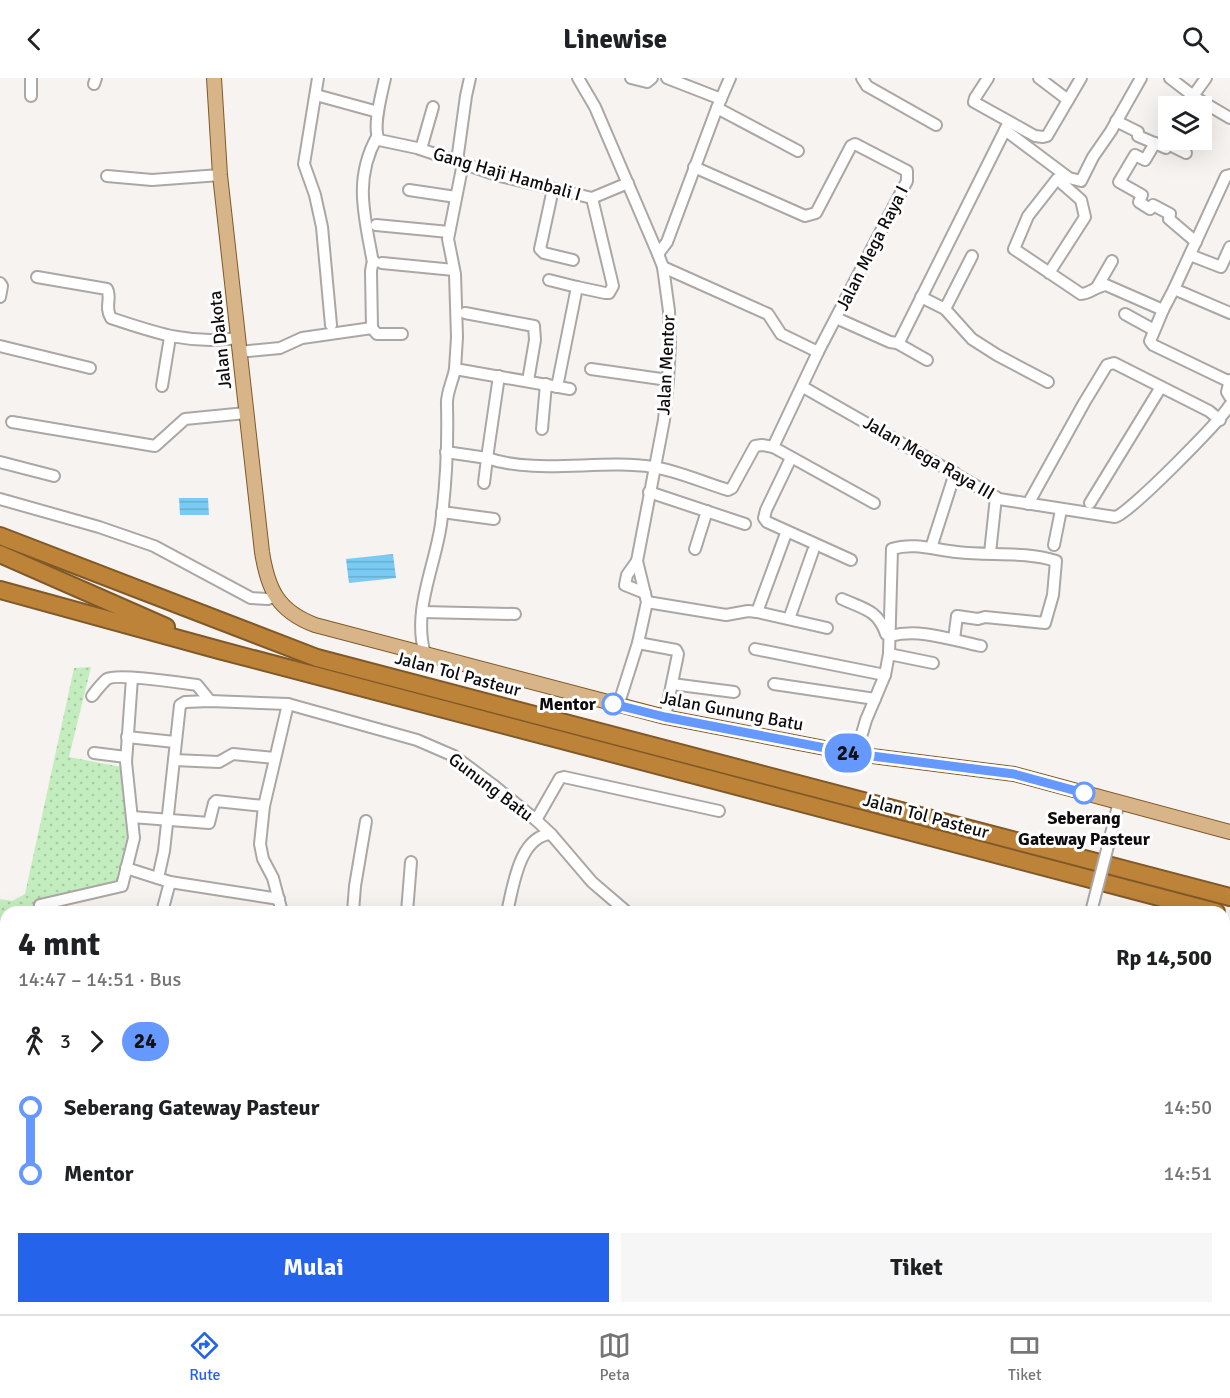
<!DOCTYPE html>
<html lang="id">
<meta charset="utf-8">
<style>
body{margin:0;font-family:Signika,sans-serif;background:#f6f6f6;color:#202124;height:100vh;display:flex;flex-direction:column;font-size:22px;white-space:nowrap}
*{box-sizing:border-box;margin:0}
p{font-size:20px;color:#757577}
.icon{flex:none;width:33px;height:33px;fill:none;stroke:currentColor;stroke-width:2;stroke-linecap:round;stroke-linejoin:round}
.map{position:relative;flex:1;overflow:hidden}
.sheet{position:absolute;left:0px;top:828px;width:1230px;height:408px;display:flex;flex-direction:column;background:#fff;border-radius:18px 18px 0 0;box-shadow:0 6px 24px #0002}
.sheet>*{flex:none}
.badge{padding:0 12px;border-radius:20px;font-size:21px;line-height:39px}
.tools{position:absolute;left:1158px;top:18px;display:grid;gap:12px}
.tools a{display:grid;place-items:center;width:54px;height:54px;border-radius:0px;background:#fff;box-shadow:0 6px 24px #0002;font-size:30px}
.map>.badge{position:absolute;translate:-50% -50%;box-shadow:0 0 0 3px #fff}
.legs{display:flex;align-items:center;gap:9px;height:66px;padding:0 18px;font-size:20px}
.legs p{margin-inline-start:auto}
.summary{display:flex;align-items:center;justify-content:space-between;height:102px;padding:0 18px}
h1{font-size:33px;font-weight:700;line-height:45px}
.cta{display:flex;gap:12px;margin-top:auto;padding:12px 18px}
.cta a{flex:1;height:69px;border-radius:0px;background:#2563eb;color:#fff;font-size:24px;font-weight:700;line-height:69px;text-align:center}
.cta a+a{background:#f6f6f6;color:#202124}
ul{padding:0 18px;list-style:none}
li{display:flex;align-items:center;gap:21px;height:66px;font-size:22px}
li i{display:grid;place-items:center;width:9px;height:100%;margin:0 8px;background:currentColor}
li i::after{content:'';width:15px;height:15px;margin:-8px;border:4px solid;border-radius:50%;background:#fff}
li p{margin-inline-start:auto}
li:first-child i{background:linear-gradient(#0000 50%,currentColor 0)}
li:last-child i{background:linear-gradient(currentColor 50%,#0000 0)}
header{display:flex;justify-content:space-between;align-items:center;height:78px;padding:0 18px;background:#fff;font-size:27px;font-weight:700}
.tabs{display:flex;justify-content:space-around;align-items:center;height:84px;border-top:2px solid #e0e0e0;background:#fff;font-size:16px;color:#757577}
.tabs a{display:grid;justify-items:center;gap:3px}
.tabs .current{color:#2563eb}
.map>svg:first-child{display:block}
.grass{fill:url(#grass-dots)}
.water{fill:url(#water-rules)}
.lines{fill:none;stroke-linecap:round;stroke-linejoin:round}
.river{stroke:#79cbf3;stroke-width:16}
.minor-casing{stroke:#aaa7a5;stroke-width:14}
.major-casing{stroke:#805929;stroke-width:16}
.highway-casing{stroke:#805929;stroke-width:20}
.minor{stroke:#fff;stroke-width:10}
.major{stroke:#d7b588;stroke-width:14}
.highway{stroke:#bd8338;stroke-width:16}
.minor-bridge-casing{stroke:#aaa7a5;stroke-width:14;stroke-linecap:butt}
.minor-bridge{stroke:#fff;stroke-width:10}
.line-1-casing{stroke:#fff;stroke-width:14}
.line-1{stroke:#69f;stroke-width:9}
.stop-1-dot{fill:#fff;stroke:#69f;stroke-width:3}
.labels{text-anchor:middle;stroke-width:6;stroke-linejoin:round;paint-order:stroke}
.street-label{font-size:18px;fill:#0e0c0c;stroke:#fff}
.stop-label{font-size:18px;font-weight:bold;fill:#0e0c0c;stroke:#fff;text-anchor:end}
</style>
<header><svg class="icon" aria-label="back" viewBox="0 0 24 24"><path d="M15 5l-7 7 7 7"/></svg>Linewise<svg class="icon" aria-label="search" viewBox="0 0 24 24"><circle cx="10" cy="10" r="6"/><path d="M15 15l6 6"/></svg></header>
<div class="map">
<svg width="1230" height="1236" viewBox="0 0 1230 1236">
<defs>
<pattern id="grass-dots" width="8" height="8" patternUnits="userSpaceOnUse" patternTransform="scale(1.5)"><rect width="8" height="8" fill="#c4edbf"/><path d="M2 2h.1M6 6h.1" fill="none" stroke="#a7caa3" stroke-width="1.8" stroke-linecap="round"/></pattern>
<pattern id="water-rules" width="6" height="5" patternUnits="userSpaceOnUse" patternTransform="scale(1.5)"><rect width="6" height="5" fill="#79cbf3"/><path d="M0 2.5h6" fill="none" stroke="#67adcf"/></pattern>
</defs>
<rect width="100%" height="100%" fill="#f7f3f1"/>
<!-- grass -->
<path class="grass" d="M91,589L69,679L122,689L130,761L120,808L69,817L67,834H6V994L0,982V821L12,823L25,816L74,590Z"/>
<!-- water -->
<g class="water">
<path d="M179,420H208L209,437H180Z"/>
<path d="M393,476L396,500L349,505L346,481Z"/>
</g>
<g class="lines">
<!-- river -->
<g class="river">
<path d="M0,994L6,1008"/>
<path d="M199,1236L200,1230"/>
</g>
<defs>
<g id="minor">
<path d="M318,0L304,86L315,117L322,149L331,247"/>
<path d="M385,0C382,15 372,49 379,62L417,70L500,98L592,120L628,105"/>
<path d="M578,0L595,29L658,176L663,189L669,233L670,266L668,302L664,342L637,483L647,524L638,565L618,628"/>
<path d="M631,0L647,4L652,0"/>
<path d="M667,0L721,21"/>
<path d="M862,0L867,8L936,47"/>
<path d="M988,0L975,20L974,24L1035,58L1043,59L1047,58L1081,0"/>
<path d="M1039,0L1068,22"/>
<path d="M1170,0L1196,20L1230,40"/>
<path d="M94,6L96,0"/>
<path d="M316,17L378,34"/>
<path d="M31,18V0"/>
<path d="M1193,18L1206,0"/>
<path d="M717,30L798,73"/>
<path d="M1116,43L1138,54V58L1166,70L1169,67"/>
<path d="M1005,52L1069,100L1081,103L1093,79L1111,53L1141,0"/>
<path d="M1172,62L1170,67L1186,75"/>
<path d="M1155,65L1145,82L1135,77L1119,104L1142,117L1139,124L1150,131L1153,127L1170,136L1169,141L1196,164"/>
<path d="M421,71L433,29"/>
<path d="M457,83L466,18L470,0"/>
<path d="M694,89L805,138L816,135L851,68L855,66L907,93V103L818,274L773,369L874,425"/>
<path d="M107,98L152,102L220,97"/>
<path d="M553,111L540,171L544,175L573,182"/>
<path d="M409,112L456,119"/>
<path d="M376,147L449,154"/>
<path d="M658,176L667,164L717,30L730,0"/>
<path d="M1190,177L1221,189L1230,169"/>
<path d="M972,178L945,231L972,261L997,277L1048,304"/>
<path d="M373,185C365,139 353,102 377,59"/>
<path d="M382,185L454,192"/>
<path d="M663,189L768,236L781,256L818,274"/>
<path d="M1049,195L1085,139L1081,122L1057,101L1028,138L1014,171L1081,216C1090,216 1096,208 1106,207L1163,232"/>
<path d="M37,199L107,211C112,221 104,228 111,240C156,255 189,267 238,260"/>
<path d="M549,202L577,209L557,309"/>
<path d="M0,205L2,208L0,219"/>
<path d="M577,209L605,215H609L613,208L592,120"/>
<path d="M1097,209L1112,183"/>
<path d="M1174,211L1230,235"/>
<path d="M921,219L945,231"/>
<path d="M465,235L534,248L535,262L528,303"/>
<path d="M1125,236L1154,252"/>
<path d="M836,240L890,264L897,265L900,262L1009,44"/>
<path d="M372,250L371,193L372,187L375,184"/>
<path d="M897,265L927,282"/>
<path d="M0,268L90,290"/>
<path d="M239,274L280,270L302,260L372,250L377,256H402"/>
<path d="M455,291L457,259L455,196L448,161L463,85"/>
<path d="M591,291L668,302"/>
<path d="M499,298L487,380C537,397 600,381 653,389C675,392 705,405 728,412L732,410L755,368L762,367L773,369"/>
<path d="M1230,302L1227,314L1230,319"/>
<path d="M1230,304L1153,267L1150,263L1163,232L1174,211L1226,98L1230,97"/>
<path d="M162,308L170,259"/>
<path d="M803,309L999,421L1115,439C1129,436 1220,343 1230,327"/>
<path d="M12,344L155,368L185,341L246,335"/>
<path d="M542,351L546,306"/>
<path d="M446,374L487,380L484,405"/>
<path d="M791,380L766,432L764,440L767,444L851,482"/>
<path d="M0,384L54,398"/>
<path d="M649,414L745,446"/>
<path d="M0,421L99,449L154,468L251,520L268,521L275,518"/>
<path d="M1090,425L1161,309"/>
<path d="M1028,426L1084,325L1107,287L1114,285L1209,333L1220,342"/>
<path d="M442,434L494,441"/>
<path d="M1054,467L1061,432"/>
<path d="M931,470L955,395"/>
<path d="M695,471L707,433"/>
<path d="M990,475L996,419"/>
<path d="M637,483L627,497L625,507L645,515"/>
<path d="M842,521C864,531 878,532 886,556L890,558"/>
<path d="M647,524L726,537L748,533L757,534L827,550"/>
<path d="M422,534L515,536"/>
<path d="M757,534L785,458"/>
<path d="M789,541L813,473"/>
<path d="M890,558C921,550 951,562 981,568"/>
<path d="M638,565L676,572L678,576L665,639"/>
<path d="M755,571L885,597"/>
<path d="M425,576C412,533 435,489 441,446C446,407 448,366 447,327C446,315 453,303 455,291L570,311"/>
<path d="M889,576L933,585"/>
<path d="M672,606L734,614"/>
<path d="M774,606L875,621"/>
<path d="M92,618C96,613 102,605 107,601C117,595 182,605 197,607L210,623"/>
<path d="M127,659L175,664"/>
<path d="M94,675L126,679"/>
<path d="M856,676L866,642L885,597L889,576L892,471C914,464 935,472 957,474C990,478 1024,473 1056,483L1053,517L1045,545L985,539L978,541L957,538L954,561"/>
<path d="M174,682L219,684L233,676L275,680"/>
<path d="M132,739L209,745L214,725L216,723L264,728"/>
<path d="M536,742L560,700L564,699L719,733"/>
<path d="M1110,760L1119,724"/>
<path d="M126,790L170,804L279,821"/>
<path d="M158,800L164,773L180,627L185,624L210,623L288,626L417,662L454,678L493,707L536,742L551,756L592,804L627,834"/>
<path d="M39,834L40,827L122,808L134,760L126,684L132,600"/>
<path d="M162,834L170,804"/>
<path d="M282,834L273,800L263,781L260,766L264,728L288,626"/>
<path d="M353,834L355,808L366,743"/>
<path d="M407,834L411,784"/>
<path d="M507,834C513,810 519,758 551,756"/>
<path d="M1224,970L1230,966"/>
<path d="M0,1055L6,1063"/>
<path d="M0,1092L3,1080"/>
<path d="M1224,1128L1230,1130"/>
<path d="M1224,1180L1230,1173"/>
<path d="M151,1230L153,1236"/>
<path d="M258,1230L275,1236"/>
<path d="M491,1230L492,1236"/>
<path d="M565,1230L571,1236"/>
<path d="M741,1230L747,1236"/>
<path d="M1081,1230L1088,1236"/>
<path d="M423,1234V1236"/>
<path d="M51,1236L53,1230"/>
<path d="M75,1236L78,1230"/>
<path d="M185,1236V1230"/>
<path d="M229,1236L235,1230"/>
<path d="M357,1236L358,1230"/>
<path d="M625,1236L631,1230"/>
<path d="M708,1236L713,1230"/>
<path d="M799,1236L803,1230"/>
<path d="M918,1236L922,1230"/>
<path d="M982,1236L985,1230"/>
<path d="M1125,1236L1130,1230"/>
<path d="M1179,1236L1184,1230"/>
</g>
<path id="major" d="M214,0L220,97L262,474C268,512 278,533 315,547L665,639L856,676L1014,696L1230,754"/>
<g id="highway">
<path d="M0,458L317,580L1230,819"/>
<path d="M0,476L166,549"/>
<path d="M0,512L219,572L1216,834"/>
</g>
</defs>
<!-- minor casing -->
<use href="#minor" class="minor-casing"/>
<!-- major casing -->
<use href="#major" class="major-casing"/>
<!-- highway casing -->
<use href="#highway" class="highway-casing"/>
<!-- minor -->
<use href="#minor" class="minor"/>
<!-- major -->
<use href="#major" class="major"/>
<!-- highway -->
<use href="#highway" class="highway"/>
<defs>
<path id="minor-bridge" d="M1091,834L1110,760"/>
</defs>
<!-- minor-bridge casing -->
<use href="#minor-bridge" class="minor-bridge-casing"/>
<!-- minor-bridge -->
<use href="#minor-bridge" class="minor-bridge"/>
</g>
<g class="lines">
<defs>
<path id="line-1" d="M613,626L665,639L856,676L1014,696L1084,715"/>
</defs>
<!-- line-1 casing -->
<use href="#line-1" class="line-1-casing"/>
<!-- line-1 -->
<use href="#line-1" class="line-1"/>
</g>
<!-- markers -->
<g class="stop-1-dot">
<circle cx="613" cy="626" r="10"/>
<circle cx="1084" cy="715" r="10"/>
</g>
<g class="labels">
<!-- street labels -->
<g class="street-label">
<text transform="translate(507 96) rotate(16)" y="6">Gang Haji Hambali I</text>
<text transform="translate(872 170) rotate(-63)" y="6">Jalan Mega Raya I</text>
<text transform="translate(220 262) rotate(-96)" y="6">Jalan Dakota</text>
<text transform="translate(666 287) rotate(-87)" y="6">Jalan Mentor</text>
<text transform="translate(929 380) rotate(30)" y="6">Jalan Mega Raya III</text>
<text transform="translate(458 596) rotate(15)" y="6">Jalan Tol Pasteur</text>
<text transform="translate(732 633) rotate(11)" y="6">Jalan Gunung Batu</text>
<text transform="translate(491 709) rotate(37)" y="6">Gunung Batu</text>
<text transform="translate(926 738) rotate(15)" y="6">Jalan Tol Pasteur</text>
</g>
<!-- stop labels -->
<g class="stop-label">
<text x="596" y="632">Mentor</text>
<text x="1084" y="746" text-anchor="middle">Seberang<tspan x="1084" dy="21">Gateway Pasteur</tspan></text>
</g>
</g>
</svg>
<div class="tools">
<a><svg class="icon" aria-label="layers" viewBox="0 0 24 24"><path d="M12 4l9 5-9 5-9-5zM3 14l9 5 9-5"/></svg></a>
</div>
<b class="badge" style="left:848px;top:675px;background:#69f;color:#111">24</b>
<section class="sheet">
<div class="summary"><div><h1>4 mnt</h1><p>14:47 – 14:51 · Bus</p></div><b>Rp 14,500</b></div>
<div class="legs"><svg class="icon" aria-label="walk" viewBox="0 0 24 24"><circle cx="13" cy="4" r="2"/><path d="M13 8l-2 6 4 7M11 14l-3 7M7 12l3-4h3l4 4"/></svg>3<svg class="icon" aria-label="forward" viewBox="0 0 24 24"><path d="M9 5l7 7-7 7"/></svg><b class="badge" style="background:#69f;color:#111">24</b></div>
<ul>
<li><i style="color:#69f"></i><b>Seberang Gateway Pasteur</b><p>14:50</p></li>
<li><i style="color:#69f"></i><b>Mentor</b><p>14:51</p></li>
</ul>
<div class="cta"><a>Mulai</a><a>Tiket</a></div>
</section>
</div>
<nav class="tabs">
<a class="current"><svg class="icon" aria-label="directions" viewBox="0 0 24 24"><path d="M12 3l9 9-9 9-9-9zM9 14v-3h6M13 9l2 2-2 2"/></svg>Rute</a>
<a><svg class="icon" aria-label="map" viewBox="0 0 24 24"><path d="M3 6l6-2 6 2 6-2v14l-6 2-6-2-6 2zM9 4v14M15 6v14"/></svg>Peta</a>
<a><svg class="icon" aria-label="tickets" viewBox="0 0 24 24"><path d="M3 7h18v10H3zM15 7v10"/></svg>Tiket</a>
</nav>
